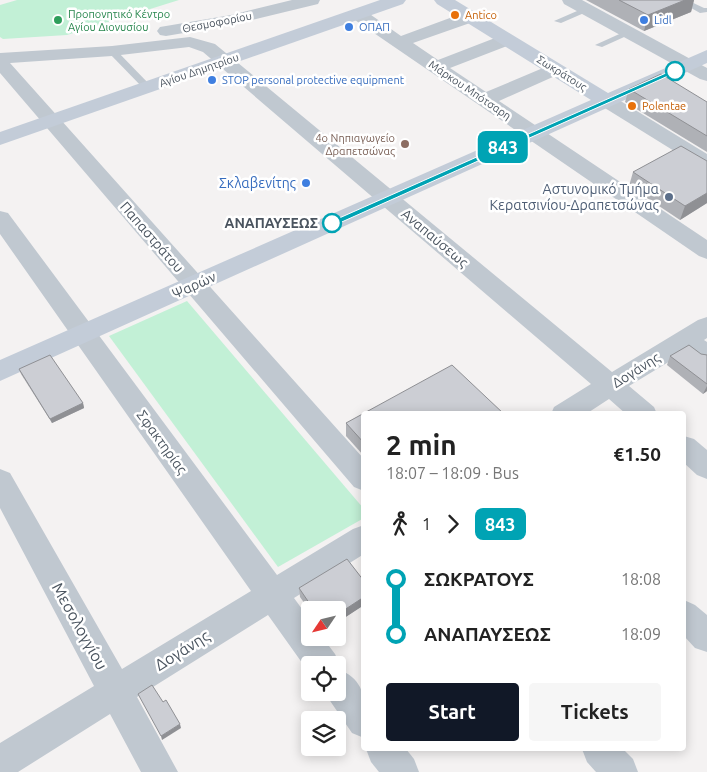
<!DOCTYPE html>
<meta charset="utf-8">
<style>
body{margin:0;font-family:Ubuntu,sans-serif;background:#f6f6f6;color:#222;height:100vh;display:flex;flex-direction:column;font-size:19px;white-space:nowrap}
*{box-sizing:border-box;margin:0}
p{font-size:16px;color:#767676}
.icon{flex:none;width:28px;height:28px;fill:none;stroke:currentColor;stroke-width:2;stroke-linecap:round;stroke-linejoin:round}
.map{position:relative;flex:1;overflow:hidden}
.drawer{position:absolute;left:361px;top:411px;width:325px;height:340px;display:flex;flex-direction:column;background:#fff;border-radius:5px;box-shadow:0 2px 12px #0003}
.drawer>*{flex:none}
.badge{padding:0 10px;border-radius:8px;font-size:18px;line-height:32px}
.needle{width:32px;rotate:235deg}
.fabs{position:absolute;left:301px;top:601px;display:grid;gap:10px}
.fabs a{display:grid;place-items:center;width:45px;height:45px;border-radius:5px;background:#fff;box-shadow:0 2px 12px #0003;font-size:25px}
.map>.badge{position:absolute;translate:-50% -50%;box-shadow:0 0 0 2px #fff}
.legs{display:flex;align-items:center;gap:8px;height:55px;padding:0 25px;font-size:16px}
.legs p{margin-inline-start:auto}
.summary{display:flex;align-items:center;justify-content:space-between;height:85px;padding:0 25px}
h1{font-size:28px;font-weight:700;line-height:38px}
.action{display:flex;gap:10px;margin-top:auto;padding:10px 25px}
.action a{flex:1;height:58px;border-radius:5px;background:#111827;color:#fff;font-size:20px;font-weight:700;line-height:58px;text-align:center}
.action a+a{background:#f6f6f6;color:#222}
ul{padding:0 25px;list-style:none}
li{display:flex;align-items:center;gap:18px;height:55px;font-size:19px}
li i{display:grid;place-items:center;width:8px;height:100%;margin:0 6px;background:currentColor}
li i::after{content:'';width:12px;height:12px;margin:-6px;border:4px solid;border-radius:50%;background:#fff}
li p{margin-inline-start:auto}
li:first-child i{background:linear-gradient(#0000 50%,currentColor 0)}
li:last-child i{background:linear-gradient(currentColor 50%,#0000 0)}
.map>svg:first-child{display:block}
.green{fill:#c2f0d6}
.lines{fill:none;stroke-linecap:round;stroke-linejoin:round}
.lane{fill:#c0c8d0;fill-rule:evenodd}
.street{fill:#c0c8d0;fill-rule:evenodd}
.secondary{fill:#c3ccd8;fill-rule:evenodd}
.wall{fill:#afb1b6}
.shaded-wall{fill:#8f9094}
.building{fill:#ccced4;stroke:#8f9094}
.line-1{fill:#00a3b4;stroke:#fff}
.food-dot{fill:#e8710a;stroke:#fff;stroke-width:2}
.leisure-dot{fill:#2e9e5b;stroke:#fff;stroke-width:2}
.shop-dot{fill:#3f7fe0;stroke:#fff;stroke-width:2}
.stop-1-dot{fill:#fff;stroke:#00a3b4;stroke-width:2.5}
.education-dot{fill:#8d6e63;stroke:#fff;stroke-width:2}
.service-dot{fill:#5c6f8a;stroke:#fff;stroke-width:2}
.labels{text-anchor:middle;stroke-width:5;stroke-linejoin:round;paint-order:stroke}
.far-leisure-label{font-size:11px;fill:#27864d;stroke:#fff;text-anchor:start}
.far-food-label{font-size:11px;fill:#c56008;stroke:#fff;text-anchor:start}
.far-shop-label{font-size:11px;fill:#366cbe;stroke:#fff;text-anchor:start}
.far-street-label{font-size:11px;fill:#4a545f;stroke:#fff}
.far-education-label{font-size:11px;fill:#785e54;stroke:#fff;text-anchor:end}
.shop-label{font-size:14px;fill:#366cbe;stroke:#fff;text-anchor:end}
.service-label{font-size:14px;fill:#4e5e75;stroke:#fff;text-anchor:end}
.stop-label{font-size:14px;font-weight:bold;fill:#4a545f;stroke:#fff;text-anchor:end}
.street-label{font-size:14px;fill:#4a545f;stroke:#fff}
.near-street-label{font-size:16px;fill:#4a545f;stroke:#fff}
</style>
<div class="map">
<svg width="707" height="772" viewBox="0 0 707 772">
<rect width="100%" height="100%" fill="#f4f2f2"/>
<!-- green -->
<g class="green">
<path d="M17,0H179L67,35L3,39L0,37V5Z"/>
<path d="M187,301L364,509V518L278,567L109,336Z"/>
</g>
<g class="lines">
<!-- lane -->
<g class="lane">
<path d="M677,0H687L704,8H707V12L700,13Z"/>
<path d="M584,8L591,10L561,23L554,21Z"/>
<path d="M626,31L633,33L602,47L595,45Z"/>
<path d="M109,49H115L151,86V90H145L109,53Z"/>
</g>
<!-- street -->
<g class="street">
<path d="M292,0H320L318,4L231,25L166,36L160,35L157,31L160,27L166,26L231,15Z"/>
<path d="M562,0H582L707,68V81L700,79L564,4Z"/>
<path d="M358,9L364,10L401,36L458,15H470L473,19L470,23L413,43L438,60L495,38L501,37L507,38L510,42L507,46L450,68L486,92L543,68L549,66L555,68L558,72L555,76L499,101L707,240V259L699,256L352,18L350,14L352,10Z"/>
<path d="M190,37L215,44L612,372L698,320L707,317V338L704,340L707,342V364L698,362L685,352L629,386L654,407L657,414H626L609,399L586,414H551L554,407L591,384L203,52L189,47L112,56L10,63L364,459V491L354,487L0,73V53L112,46Z"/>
<path d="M607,95L614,97L707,154V169L700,167L600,105L597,101L600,97Z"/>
<path d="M0,211L8,213L277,575L353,529L364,525V554L294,598L310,620V638H323L335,654L340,665L338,669C371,682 364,708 364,738L352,733L324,692H338V665H310V674L268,615L137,697L178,772H141L110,714L18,772H0V743L94,686L0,508V469L10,473L122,669L251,591L0,234Z"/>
<path d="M684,436L694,439L707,450V479L697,475L684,463Z"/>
<path d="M684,600L695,605L707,615V652L695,648L684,636Z"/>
<path d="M366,749H406L414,759L419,772H379L371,762Z"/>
<path d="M582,749H623L633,759L638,772H596L587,762Z"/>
</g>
<!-- secondary -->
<g class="secondary">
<path d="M380,0H406L403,4L0,145V132Z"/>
<path d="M434,0H455L608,93L707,50V63L0,381V360L591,100L437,4Z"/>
</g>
</g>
<!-- wall -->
<g class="wall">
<path d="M586,0H694L691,12L644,31Z"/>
<path d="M629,89L707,102V152L625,102Z"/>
<path d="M707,161V203L680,220L629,186L633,172Z"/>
<path d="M701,354L707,355V391L703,394L667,365L670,356Z"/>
<path d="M19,369L83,403L84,408L52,423L21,374Z"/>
<path d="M364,414V456L346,436V423Z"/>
<path d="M364,581V605L338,622V610H310V611L300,597L299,588Z"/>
</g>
<!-- shaded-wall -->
<g class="shaded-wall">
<path d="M685,0H694L691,12L644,31L648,15Z"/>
<path d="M707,193V203L680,220L685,206Z"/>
<path d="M707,386V391L703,394Z"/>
<path d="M83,403L84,408L52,423L50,419Z"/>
<path d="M364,597V605L338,622V614Z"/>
<path d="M180,724L181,728L162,740L161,736Z"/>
</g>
<!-- building -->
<g class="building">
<path d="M619,0H685L648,15Z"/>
<path d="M661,74L707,102V136L629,89Z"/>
<path d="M681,146L707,161V193L685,206L633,172Z"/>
<path d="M689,345L701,354L707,355V384L670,356Z"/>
<path d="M50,355L83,403L50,419L19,369Z"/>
<path d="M452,365L504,414H364V443L346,423Z"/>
<path d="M347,559L364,581V597L338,614V610H314L299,588Z"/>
<path d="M152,685L163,702L166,700L180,724L161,736L138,694Z"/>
</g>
<!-- line-1 -->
<path class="line-1" d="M675,69H677V72L335,225L328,223Z"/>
<!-- markers -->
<g class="food-dot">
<circle cx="455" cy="15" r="5"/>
<circle cx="632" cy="106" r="5"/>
</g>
<circle class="leisure-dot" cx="58" cy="20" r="5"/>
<g class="shop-dot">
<circle cx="644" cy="20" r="5"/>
<circle cx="349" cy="27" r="5"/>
<circle cx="212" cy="80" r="5"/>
<circle cx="306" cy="183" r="5"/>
</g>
<g class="stop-1-dot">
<circle cx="675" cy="71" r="9"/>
<circle cx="332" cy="223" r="9"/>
</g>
<circle class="education-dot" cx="405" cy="144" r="5"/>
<circle class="service-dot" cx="669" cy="197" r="5"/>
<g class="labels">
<!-- far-leisure labels -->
<g class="far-leisure-label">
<text x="68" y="18">Προπονητικό Κέντρο<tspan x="68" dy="13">Αγίου Διονυσίου</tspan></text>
</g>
<!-- far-food labels -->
<g class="far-food-label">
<text x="465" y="19">Antico</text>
<text x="642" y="110">Polentae</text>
</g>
<!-- far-shop labels -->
<g class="far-shop-label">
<text x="654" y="24">Lidl</text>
<text x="359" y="31">ΟΠΑΠ</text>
<text x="222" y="84">STOP personal protective equipment</text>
</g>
<!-- far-street labels -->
<g class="far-street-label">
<text transform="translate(217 22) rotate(-11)" y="4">Θεσμοφορίου</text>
<text transform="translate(199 70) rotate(-19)" y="4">Αγίου Δημητρίου</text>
<text transform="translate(562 73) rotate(32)" y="4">Σωκράτους</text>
<text transform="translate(470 90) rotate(34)" y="4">Μάρκου Μπότσαρη</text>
</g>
<!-- far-education labels -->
<g class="far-education-label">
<text x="395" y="142">4ο Νηπιαγωγείο<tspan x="395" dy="13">Δραπετσώνας</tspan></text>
</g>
<!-- shop labels -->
<g class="shop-label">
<text x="296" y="188">Σκλαβενίτης</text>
</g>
<!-- service labels -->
<g class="service-label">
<text x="659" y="194">Αστυνομικό Τμήμα<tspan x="659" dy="16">Κερατσινίου-Δραπετσώνας</tspan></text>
</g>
<!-- stop labels -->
<g class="stop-label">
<text x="318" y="228">ΑΝΑΠΑΥΣΕΩΣ</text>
</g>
<!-- street labels -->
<g class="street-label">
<text transform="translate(152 237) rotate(49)" y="5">Παπαστράτου</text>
<text transform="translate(435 238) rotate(40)" y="5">Αναπαύσεως</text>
<text transform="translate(194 285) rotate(-24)" y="5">Ψαρών</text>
<text transform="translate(636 370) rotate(-32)" y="5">Δογάνης</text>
<text transform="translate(162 442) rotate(54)" y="5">Σφακτηρίας</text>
</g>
<!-- near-street labels -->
<g class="near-street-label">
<text transform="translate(80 626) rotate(61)" y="6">Μεσολογγίου</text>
<text transform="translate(182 650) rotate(-32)" y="6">Δογάνης</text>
</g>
</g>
</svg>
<div class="fabs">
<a><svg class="needle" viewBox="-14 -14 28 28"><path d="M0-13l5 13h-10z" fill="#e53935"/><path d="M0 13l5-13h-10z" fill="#767676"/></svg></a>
<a><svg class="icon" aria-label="locate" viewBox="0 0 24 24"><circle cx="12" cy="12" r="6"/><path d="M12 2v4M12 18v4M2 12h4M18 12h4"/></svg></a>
<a><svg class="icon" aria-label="layers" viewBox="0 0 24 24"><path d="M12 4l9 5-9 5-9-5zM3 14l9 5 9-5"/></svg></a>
</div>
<b class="badge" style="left:503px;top:147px;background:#00a3b4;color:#fff">843</b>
<section class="drawer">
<div class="summary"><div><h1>2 min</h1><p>18:07 – 18:09 · Bus</p></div><b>€1.50</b></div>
<div class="legs"><svg class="icon" aria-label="walk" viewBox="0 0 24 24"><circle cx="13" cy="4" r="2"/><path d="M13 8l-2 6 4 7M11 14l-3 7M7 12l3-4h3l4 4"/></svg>1<svg class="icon" aria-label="forward" viewBox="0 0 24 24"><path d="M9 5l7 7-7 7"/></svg><b class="badge" style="background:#00a3b4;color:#fff">843</b></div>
<ul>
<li><i style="color:#00a3b4"></i><b>ΣΩΚΡΑΤΟΥΣ</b><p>18:08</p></li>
<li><i style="color:#00a3b4"></i><b>ΑΝΑΠΑΥΣΕΩΣ</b><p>18:09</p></li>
</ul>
<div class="action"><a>Start</a><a>Tickets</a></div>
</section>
</div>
